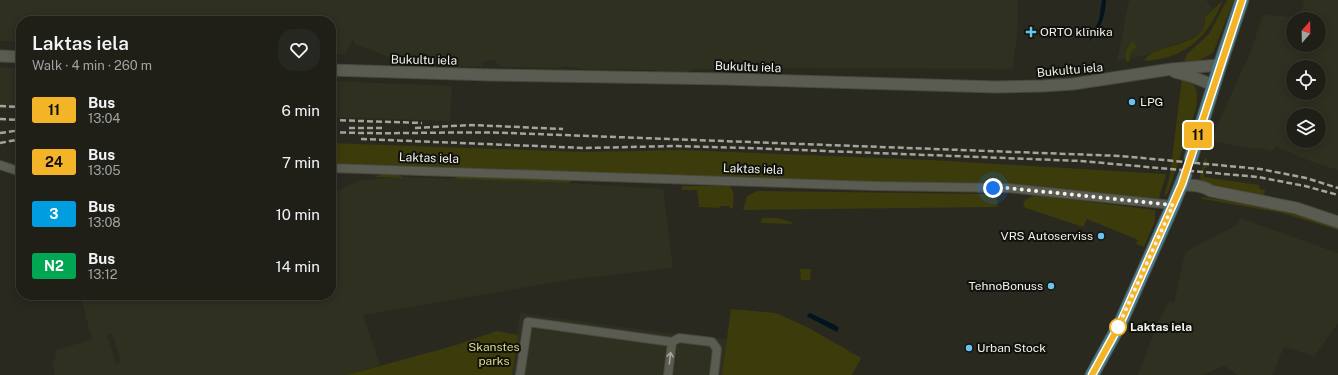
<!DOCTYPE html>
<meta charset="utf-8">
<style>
body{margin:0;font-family:"Public Sans",sans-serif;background:#272721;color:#f1f3f6;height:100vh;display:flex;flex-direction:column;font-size:15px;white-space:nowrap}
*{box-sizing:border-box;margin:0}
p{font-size:13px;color:#a1a2a2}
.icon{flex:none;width:22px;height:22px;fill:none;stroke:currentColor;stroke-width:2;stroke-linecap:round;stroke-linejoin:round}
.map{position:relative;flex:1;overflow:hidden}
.side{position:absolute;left:16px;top:16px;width:320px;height:284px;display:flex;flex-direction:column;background:#1f1f18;border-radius:16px;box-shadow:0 2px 10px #0003,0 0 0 1px #3c3d37}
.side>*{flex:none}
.badge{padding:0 8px;border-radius:3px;font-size:14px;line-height:26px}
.needle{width:26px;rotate:20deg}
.fabs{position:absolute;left:1286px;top:12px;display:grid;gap:8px}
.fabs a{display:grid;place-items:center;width:40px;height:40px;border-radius:50%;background:#1f1f18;box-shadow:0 2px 10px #0003,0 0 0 1px #3c3d37;font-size:20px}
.you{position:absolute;width:20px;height:20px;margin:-10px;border:3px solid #fff;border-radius:50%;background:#1a73e8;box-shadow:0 0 0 6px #1a73e833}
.map>.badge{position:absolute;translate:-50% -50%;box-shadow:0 0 0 2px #fff}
.round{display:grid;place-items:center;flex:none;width:42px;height:42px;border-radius:16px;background:#272721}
.head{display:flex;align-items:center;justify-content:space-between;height:68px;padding:0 16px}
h1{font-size:19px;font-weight:600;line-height:30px}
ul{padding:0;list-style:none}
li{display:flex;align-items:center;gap:12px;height:52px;padding:0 16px}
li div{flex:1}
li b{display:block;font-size:15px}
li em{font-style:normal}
li .badge{min-width:44px;font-weight:700;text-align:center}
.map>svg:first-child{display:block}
.built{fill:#2f3020;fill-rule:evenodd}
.green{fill:#3b3b0b}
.water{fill:#02151e}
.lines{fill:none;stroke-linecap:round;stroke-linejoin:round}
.minor-casing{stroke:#48483f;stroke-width:10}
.tertiary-casing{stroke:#48483f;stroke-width:13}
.primary-casing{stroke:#48483f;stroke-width:15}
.minor{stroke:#5b5c51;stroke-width:8}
.tertiary{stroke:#5b5c51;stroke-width:11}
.primary{stroke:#477f92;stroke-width:13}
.rail{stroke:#a5a59d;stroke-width:2.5;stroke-dasharray:6 3;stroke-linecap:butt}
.oneway{stroke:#a6a79e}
.line-casing{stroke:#fff;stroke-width:9}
.line{stroke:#f4b427;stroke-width:6}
.walk{stroke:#f2f2ec;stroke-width:4;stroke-dasharray:0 7.2}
.poi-dot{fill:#67c4f0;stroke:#11120d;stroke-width:1.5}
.stop-dot{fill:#fff;stroke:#f4b427;stroke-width:2}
.labels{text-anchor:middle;stroke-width:4;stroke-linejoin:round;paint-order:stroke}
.poi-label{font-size:12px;fill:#f2f2ec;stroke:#11120d;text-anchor:start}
.street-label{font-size:12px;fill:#f2f2ec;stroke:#11120d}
.stop-label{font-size:12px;font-weight:bold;fill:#f2f2ec;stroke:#11120d;text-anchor:start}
.park-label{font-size:12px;fill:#dbdc81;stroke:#11120d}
</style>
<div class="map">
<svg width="1338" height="375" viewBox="0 0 1338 375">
<rect width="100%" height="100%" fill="#292920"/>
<!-- built -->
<g class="built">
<path d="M0,0H1018L1017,40L1014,55L1013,69L765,68L732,65L731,64L718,63L716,64L713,69L692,70L687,72L667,73L660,72L656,70L582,69L565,66L558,68L501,67L493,60L485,61L481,67L418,65V58L389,57L355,44L353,39L345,54H331V21H21V42L0,41Z"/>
<path d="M1129,0H1206L1213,9L1205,17V24L1202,32L1194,37L1148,55L1117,61Z"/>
<path d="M1302,0H1338V170L1307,160L1275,146L1273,151L1260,148L1255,149L1211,141L1217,126L1250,53L1263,15L1298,17L1304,2ZM1293,19H1319V45H1293ZM1293,67H1319V93H1293ZM1293,115H1319V141H1293Z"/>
<path d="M0,67L21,68V110L0,109Z"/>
<path d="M331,81L452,86L450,121L331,117Z"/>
<path d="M406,177L569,183L663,189L673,268L568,280L363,315L380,365L346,375H55L52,361L56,359L54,351L92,339L80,295H331V193L362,180ZM112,333L121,362L116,364L107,335Z"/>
<path d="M1240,218L1338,253V323L1314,356L1284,347L1272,375H1238L1224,366L1202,375H1138L1157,324L1169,301L1174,303L1185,252L1238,224Z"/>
<path d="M520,313L665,333L727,339L722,375H512Z"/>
</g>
<!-- green -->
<g class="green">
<path d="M1223,0C1208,37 1186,59 1144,61C1150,47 1189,46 1201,32C1205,28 1205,22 1205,17Z"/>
<path d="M1227,0H1234L1213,53L1196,62L1184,61L1187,54L1209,34Z"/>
<path d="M1132,41L1137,47C1131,50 1129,55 1130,61L1126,62V51Z"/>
<path d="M1182,78C1199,83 1198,93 1196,109L1168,193L1164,196L1170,175Z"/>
<path d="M331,143L583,152L683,150L931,160L1165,174L1166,175L1159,198H1155L1010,184L837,181L331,163Z"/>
<path d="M1205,158L1207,159L1206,168H1204V177L1259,185L1260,189L1265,190L1264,196L1202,183L1200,176Z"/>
<path d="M396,173L404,178L374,177L380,175Z"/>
<path d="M456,176L572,180L569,183L455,179Z"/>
<path d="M682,186H729C736,191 733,200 733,209L730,208L729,206H721L720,208L699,207L697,190H682Z"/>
<path d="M758,191L984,194H993L998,201L997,207L743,210L747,196Z"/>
<path d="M1035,195L1155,210V221L1144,247L1136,244L1138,240L1087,219L1083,227L1023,207L1025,200Z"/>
<path d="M1201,197C1248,203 1293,212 1338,228V230L1282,213L1203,199Z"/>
<path d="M763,218H777L791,222L792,224L761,223V220Z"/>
<path d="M799,269H811L810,280H801L800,275L801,274Z"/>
<path d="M731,309L776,313L809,328L861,358L852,375H722Z"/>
<path d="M497,331L518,335L512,375H346L453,346Z"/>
</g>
<!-- water -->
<g class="water">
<path d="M1102,0H1106C1105,17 1101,29 1089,42L1099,20Z"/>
<path d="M810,313L837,326L839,328L837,332L808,317L807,315Z"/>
</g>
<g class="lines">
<defs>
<g id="minor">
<path d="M0,165L21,172"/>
<path d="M331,168L875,186L1008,188L1173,205"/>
<path d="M520,375L528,322L672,342L679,338L712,342L717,349L714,375"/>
<path d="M668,375L672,342"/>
</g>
<g id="tertiary">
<path d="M0,56L21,57"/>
<path d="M331,70L491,75L726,79L996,87L1043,86L1073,84L1172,69L1220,65"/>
<path d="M1175,72L1193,77L1213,85"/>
<path d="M1182,185C1192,185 1202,185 1211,191L1296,208L1338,222"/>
</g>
<g id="primary">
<path d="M1191,158L1220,65L1242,0"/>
<path d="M1092,375L1120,324L1173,205L1185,175"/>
</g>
</defs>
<!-- minor casing -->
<use href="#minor" class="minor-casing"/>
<!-- tertiary casing -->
<use href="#tertiary" class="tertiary-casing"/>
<!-- primary casing -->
<use href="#primary" class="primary-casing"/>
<!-- minor -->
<use href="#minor" class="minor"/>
<!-- tertiary -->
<use href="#tertiary" class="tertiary"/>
<!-- primary -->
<use href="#primary" class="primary"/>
<!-- rail -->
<g class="rail">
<path d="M0,106L21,107"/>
<path d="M0,119L21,120"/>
<path d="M331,120L422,123"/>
<path d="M349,128H383"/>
<path d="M415,128L472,125L563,129"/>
<path d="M331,132C391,135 450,131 509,133L1121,156L1260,169L1306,178L1338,188"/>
<path d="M0,133L21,130"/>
<path d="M361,139L585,148L675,146L748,148L1081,161L1258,177L1305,186L1338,195"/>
<path d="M0,143L21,139"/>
</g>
</g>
<!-- one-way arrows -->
<defs><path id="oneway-shaft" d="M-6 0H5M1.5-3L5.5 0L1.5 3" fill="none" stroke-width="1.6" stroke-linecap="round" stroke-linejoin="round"/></defs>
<use class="oneway" href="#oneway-shaft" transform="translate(670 358) rotate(-83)"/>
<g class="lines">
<defs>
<path id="line" d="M1092,375L1120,324L1182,184L1242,0"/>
</defs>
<!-- line casing -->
<use href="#line" class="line-casing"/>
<!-- line -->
<use href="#line" class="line"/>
<!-- walk -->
<path class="walk" d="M993,188H1008L1173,205L1118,327"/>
</g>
<!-- markers -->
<g class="poi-dot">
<path d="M1029 26h4v4h4v4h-4v4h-4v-4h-4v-4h4z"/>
<circle cx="1132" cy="102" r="4"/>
<circle cx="1101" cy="236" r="4"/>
<circle cx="1051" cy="286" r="4"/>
<circle cx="969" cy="348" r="4"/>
</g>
<circle class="stop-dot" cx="1118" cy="327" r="8"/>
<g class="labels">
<!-- poi labels -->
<g class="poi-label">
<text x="1040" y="36">ORTO klīnika</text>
<text x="1140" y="106">LPG</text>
<text x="1093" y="240" text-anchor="end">VRS Autoserviss</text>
<text x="1043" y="290" text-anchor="end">TehnoBonuss</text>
<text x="977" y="352">Urban Stock</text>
</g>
<!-- street labels -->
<g class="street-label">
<text transform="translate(424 60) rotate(1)" y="4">Bukultu iela</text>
<text transform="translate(748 67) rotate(2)" y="4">Bukultu iela</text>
<text transform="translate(1070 70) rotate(-5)" y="4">Bukultu iela</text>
<text transform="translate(429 158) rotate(2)" y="4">Laktas iela</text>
<text transform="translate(753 169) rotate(2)" y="4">Laktas iela</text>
</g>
<!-- stop labels -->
<g class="stop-label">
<text x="1130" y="331">Laktas iela</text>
</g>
<!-- park labels -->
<g class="park-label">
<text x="494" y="351">Skanstes<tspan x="494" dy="14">parks</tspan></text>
</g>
</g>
</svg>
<div class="fabs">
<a><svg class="needle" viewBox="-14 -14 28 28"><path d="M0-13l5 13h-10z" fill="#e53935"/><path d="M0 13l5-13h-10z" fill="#a1a2a2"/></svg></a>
<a><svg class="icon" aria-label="locate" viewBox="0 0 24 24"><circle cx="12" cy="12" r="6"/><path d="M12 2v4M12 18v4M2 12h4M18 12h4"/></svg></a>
<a><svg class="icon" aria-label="layers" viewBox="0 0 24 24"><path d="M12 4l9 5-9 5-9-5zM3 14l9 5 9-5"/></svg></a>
</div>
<div class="you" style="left:993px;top:188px"></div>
<b class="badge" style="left:1198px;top:135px;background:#f4b427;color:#111">11</b>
<section class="side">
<div class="head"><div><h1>Laktas iela</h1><p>Walk · 4 min · 260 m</p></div><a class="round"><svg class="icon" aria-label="heart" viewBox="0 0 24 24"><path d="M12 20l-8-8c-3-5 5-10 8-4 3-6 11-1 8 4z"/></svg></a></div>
<ul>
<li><span class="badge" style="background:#f4b427;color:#111">11</span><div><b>Bus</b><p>13:04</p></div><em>6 min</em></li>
<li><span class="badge" style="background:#f4b427;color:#111">24</span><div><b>Bus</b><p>13:05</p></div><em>7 min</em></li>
<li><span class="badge" style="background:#009de0;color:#fff">3</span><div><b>Bus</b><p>13:08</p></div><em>10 min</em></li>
<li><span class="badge" style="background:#00a651;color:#fff">N2</span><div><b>Bus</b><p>13:12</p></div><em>14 min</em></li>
</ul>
</section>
</div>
